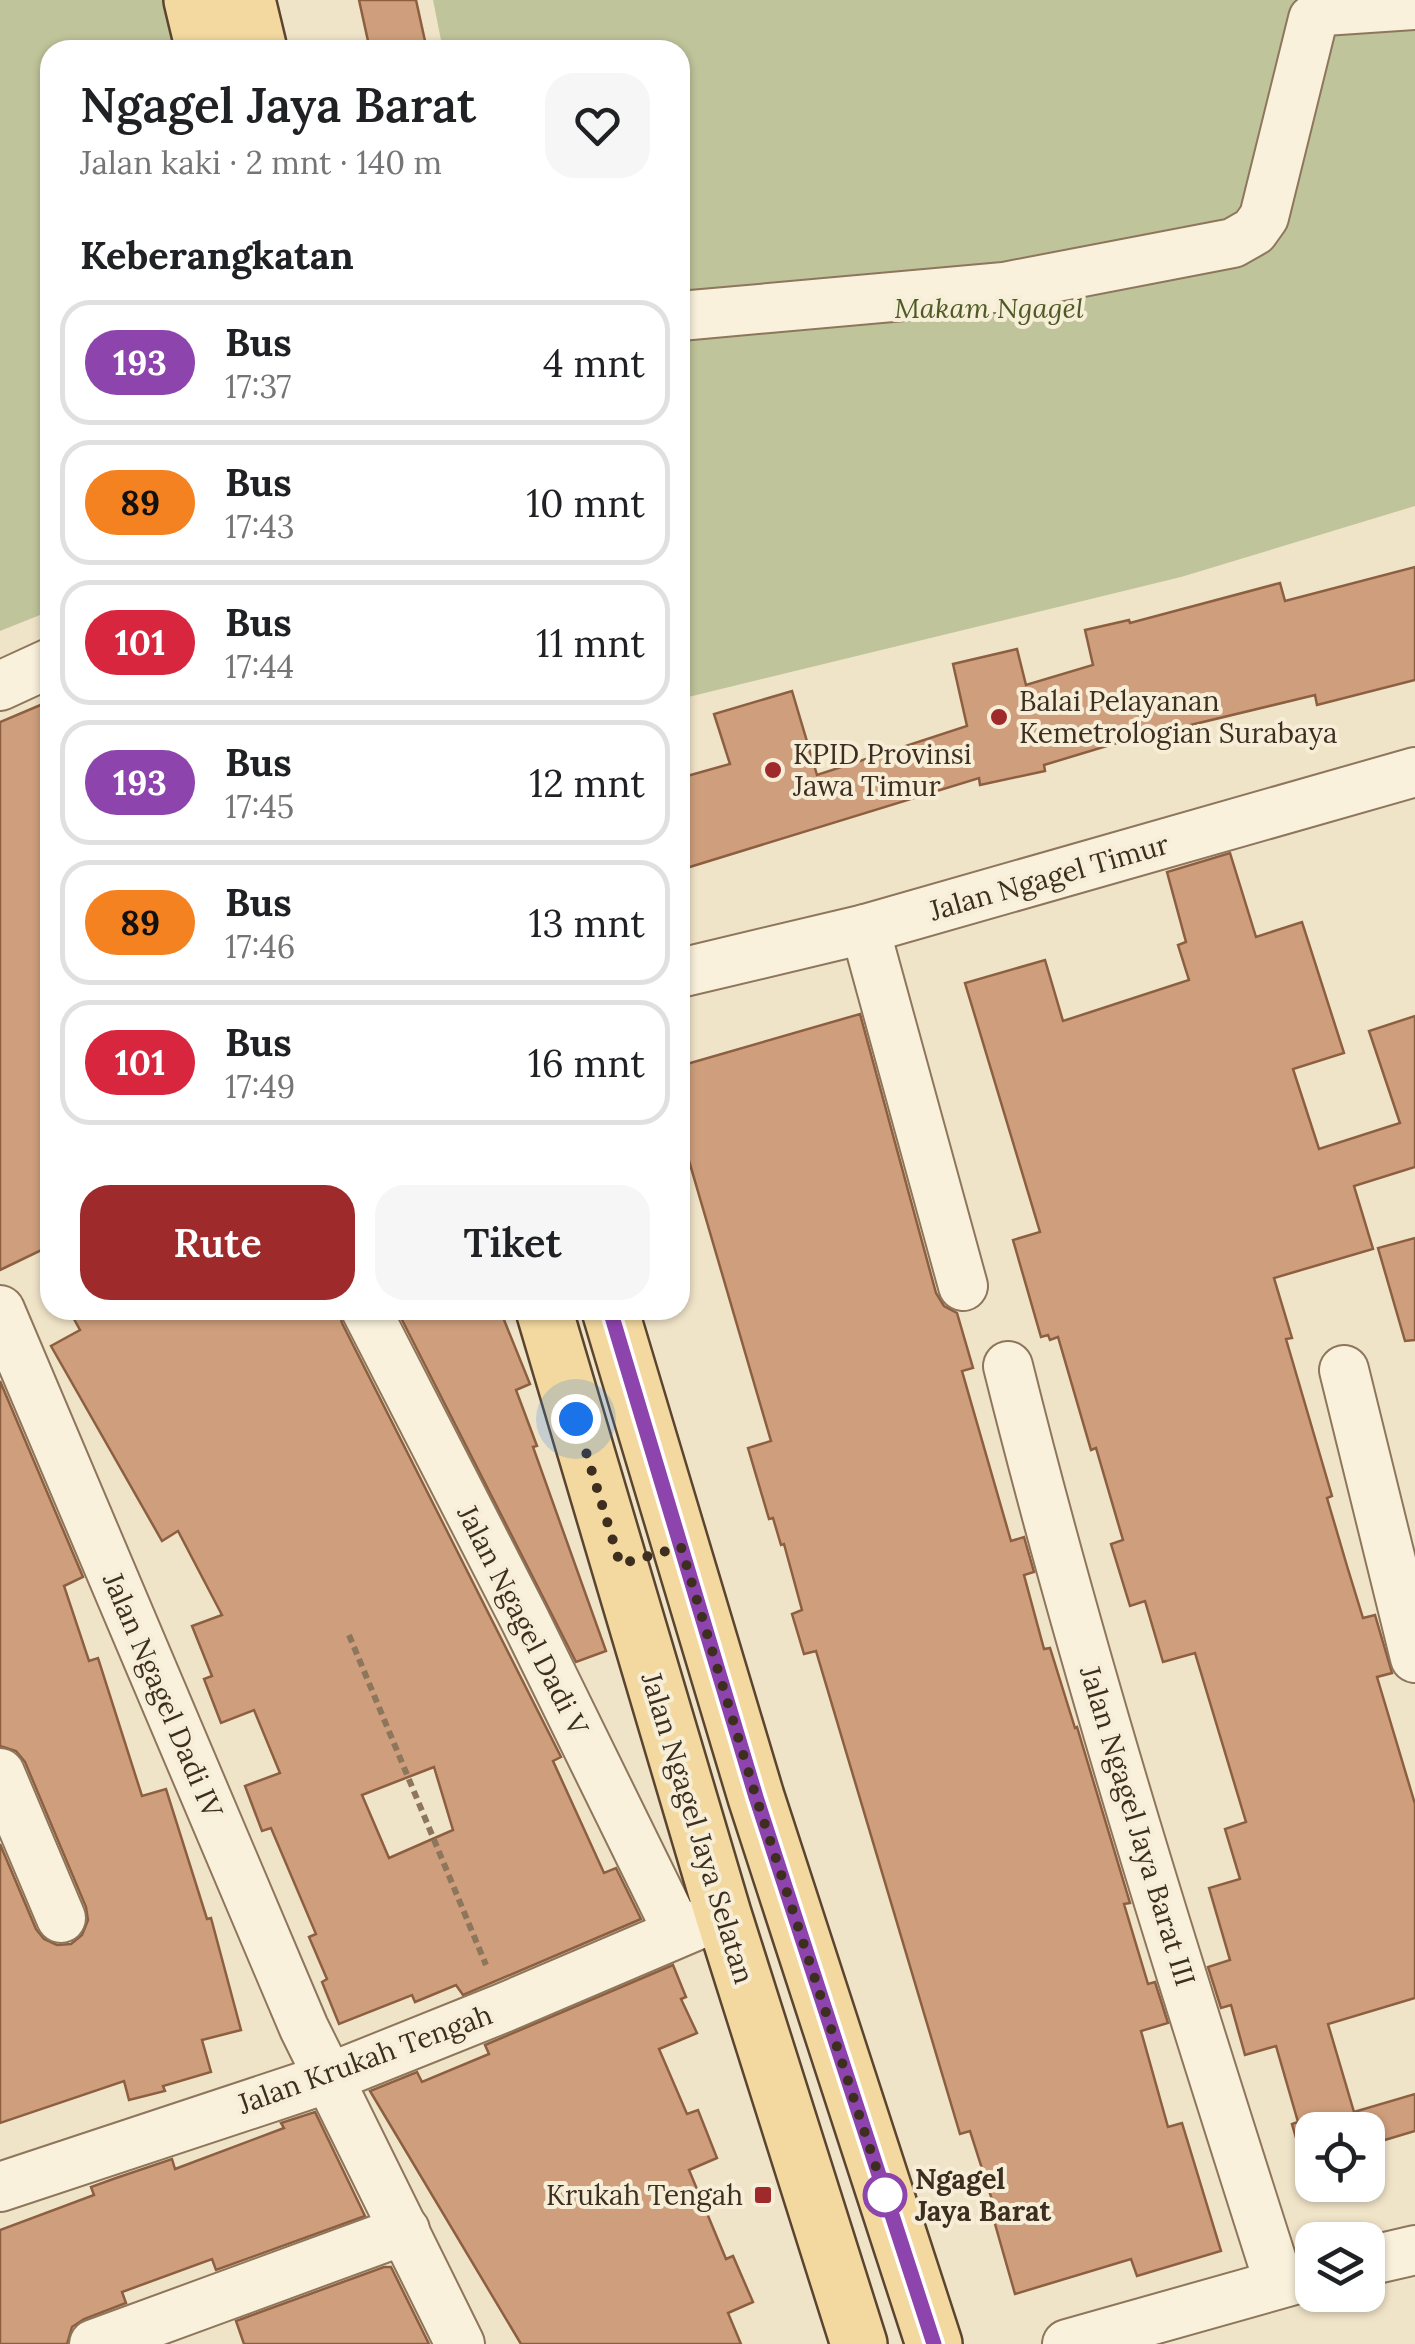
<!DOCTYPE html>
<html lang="id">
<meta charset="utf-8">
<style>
body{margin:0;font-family:Lora,serif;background:#f6f6f6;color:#202124;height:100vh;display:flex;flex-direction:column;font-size:38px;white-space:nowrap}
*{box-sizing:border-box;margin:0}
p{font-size:32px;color:#757577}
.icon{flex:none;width:55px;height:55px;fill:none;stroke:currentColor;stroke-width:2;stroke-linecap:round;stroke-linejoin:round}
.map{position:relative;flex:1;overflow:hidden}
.sheet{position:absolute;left:40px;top:40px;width:650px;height:1280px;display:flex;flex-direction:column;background:#fff;border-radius:30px;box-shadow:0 2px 8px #0004}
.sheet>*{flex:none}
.badge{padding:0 20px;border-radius:32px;font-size:35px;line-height:65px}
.buttons{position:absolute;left:1295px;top:2112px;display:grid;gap:20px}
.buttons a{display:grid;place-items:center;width:90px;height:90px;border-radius:20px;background:#fff;box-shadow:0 2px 8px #0004;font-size:50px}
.you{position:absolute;width:50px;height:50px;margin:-25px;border:8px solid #fff;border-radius:50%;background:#1a73e8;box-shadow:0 0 0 15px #1a73e833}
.map>.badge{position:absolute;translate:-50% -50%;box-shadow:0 0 0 5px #fff}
h2{padding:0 40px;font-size:38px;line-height:90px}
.round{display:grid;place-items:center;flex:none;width:105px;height:105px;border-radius:30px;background:#f6f6f6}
.headline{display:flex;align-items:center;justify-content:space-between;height:170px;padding:0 40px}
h1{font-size:48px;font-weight:600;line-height:75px}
.action{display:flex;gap:20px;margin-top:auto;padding:20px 40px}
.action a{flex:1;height:115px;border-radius:30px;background:#9e2a2b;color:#fff;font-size:40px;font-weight:600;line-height:115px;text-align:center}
.action a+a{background:#f6f6f6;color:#202124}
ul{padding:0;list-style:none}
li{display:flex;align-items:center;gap:30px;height:125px;margin:0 20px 15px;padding:0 20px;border:5px solid #e0e0e0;border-radius:30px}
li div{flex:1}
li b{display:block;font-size:38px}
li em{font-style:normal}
li .badge{min-width:110px;font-weight:700;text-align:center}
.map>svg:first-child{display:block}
.cemetery{fill:#bfc49a}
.building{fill:#cf9f7d;stroke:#8d5f41;stroke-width:2.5;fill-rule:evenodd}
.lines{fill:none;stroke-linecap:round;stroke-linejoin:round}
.minor-casing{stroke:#8d765c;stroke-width:52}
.major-casing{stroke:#5b4430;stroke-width:60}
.path{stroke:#8d765c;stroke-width:6;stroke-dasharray:8 5;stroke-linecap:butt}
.minor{stroke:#faf1dc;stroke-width:48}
.major{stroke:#f3d9a0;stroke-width:55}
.line-casing{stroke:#fff;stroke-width:22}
.line{stroke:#8e44ad;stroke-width:15}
.walk{stroke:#3d2e20;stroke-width:10;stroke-dasharray:0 18}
.poi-dot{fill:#9e2a2b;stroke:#f7eed8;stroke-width:4}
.stop-dot{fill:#fff;stroke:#8e44ad;stroke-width:5}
.labels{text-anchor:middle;stroke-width:8;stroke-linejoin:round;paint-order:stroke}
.park-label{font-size:28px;font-style:italic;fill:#4d5a26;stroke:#f7eed8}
.poi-label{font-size:28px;fill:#3d2e20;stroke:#f7eed8;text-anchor:start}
.street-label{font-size:28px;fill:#3d2e20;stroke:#f7eed8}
.stop-label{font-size:28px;font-weight:bold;fill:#3d2e20;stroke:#f7eed8;text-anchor:start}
</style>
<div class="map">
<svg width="1415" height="2344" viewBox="0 0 1415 2344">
<rect width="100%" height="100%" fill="#f0e4c8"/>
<!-- cemetery -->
<g class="cemetery">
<path d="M0,0H171L179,50H50V611L0,631Z"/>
<path d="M433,0H1415V506L1181,577L680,699V50H443Z"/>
</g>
<!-- building -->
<g class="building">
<path d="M359,0H416L427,50H370Z"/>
<path d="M1415,567V680L1317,705L1315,695L1120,742L1044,765L1045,771L980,785L979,778L680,870V778L730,764L714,714L792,691L817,775L967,726L953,664L1017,649L1026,685L1093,665L1085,630L1129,620L1130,623L1280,583L1285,601Z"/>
<path d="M50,701V1246L0,1270V722Z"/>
<path d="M1230,853L1256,937L1302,922L1344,1053L1293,1069L1319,1149L1400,1123L1369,1031L1415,1016V1167L1354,1186L1373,1249L1274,1278L1292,1338L1286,1339L1332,1496L1327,1498L1347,1566L1363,1618L1375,1615L1392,1673L1377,1677L1415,1804V1998L1328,2024L1354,2112L1415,2094V2131L1368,2145V2130H1312L1310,2186L1292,2124L1298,2122L1276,2046L1245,2055L1231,2005L1221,2008L1208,1967L1230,1960L1209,1888L1240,1879L1225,1829L1246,1822L1195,1653L1163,1662L1145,1601L1130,1606L1111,1544L1123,1540L1096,1448L1091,1450L1058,1337L1050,1340L1048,1335L1041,1337L1013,1240L1040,1232L965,983L1045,960L1063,1021L1189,980L1178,945L1186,942L1167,872Z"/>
<path d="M860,1014L936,1293L944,1306L957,1313L973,1368L962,1371L1011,1541L1024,1537L1034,1572L1024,1575L1044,1649L1050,1648L1075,1728L1077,1727L1130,1903L1124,1904L1148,1984L1155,1982L1168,2023L1141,2031L1168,2127L1182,2123L1221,2251L1137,2276L1131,2259L1015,2294L991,2210L995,2209L970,2131L960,2134L816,1651L804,1654L792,1614L802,1610L784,1544L781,1545L773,1518L769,1519L748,1448L771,1441L680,1130V1066Z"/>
<path d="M1415,1238V1340L1405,1341L1378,1248Z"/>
<path d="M69,1310H339L342,1323L561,1757L553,1761L604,1873L616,1868L641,1919L463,1995L456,1985L415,2002L412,1995L339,2024L322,1982L327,1979L309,1937L316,1934L271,1828L262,1831L245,1786L280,1773L254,1710L221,1723L204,1679L212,1676L192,1626L222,1615L178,1531L162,1541L51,1346L80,1330ZM434,1767L453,1830L389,1858L362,1795Z"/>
<path d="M397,1310H500L530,1384L516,1390L537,1446L533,1447L606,1651L576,1662Z"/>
<path d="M0,1381L83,1577L64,1586L89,1661L98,1658L142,1796L166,1789L207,1919L211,1918L241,2030L202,2040L211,2072L163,2086L165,2091L129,2100L124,2081L0,2123V1844L36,1929L44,1939L57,1945L71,1944L82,1935L88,1920L86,1907L25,1762L16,1751L0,1746Z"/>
<path d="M673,1965L686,1997L681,1999L697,2033L659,2049L687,2114L698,2110L717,2158L689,2170L726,2259L733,2256L753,2302L728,2313L741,2344H521L370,2091L417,2072L422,2082L489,2054L485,2045Z"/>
<path d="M315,2112L365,2216L216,2270L212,2259L122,2292L126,2303L84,2319L72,2327L67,2344H0V2230L94,2195L91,2187L116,2178L172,2159L175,2169L284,2128L281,2123Z"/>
<path d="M384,2267H391L429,2344H244L236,2321Z"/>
</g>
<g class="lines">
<defs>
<g id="minor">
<path d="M680,316L1004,287L1233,243L1254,231L1264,217L1313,19L1324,11L1415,5"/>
<path d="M0,686L50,663"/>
<path d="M865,929L963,1286"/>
<path d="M680,973L865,929L1415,772"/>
<path d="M0,1310L304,2028L460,2344"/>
<path d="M366,1310L524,1618L678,1932"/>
<path d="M1008,1366C1085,1675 1182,1980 1279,2283"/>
<path d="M1344,1370L1415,1658"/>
<path d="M0,1773L61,1918"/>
<path d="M0,2187L326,2079L503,2008L723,1914"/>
<path d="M1368,2261L1415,2250"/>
<path d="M94,2344L405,2230"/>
<path d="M1067,2344L1312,2275"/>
</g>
<g id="major">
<path d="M192,0L204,50"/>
<path d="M247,0L259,50"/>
<path d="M544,1310L723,1914L859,2344"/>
<path d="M610,1310L756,1797L934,2344"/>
</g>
</defs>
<!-- minor casing -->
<use href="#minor" class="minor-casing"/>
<!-- major casing -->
<use href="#major" class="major-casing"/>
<!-- path -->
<path class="path" d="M349,1635L486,1965"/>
<!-- minor -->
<use href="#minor" class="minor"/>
<!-- major -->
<use href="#major" class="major"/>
</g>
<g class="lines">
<defs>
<path id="line" d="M610,1310L756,1797L934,2344"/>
</defs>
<!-- line casing -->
<use href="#line" class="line-casing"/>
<!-- line -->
<use href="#line" class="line"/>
<!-- walk -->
<path class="walk" d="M576,1419L620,1564L681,1547L756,1797L886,2198L885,2195"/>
</g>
<!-- markers -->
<g class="poi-dot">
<circle cx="999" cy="717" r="10"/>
<circle cx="773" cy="770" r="10"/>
<rect x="753" y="2185" width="20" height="20" rx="5"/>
</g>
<circle class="stop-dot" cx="885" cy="2195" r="20"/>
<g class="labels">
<!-- park labels -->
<g class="park-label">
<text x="989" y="318">Makam Ngagel</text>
</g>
<!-- poi labels -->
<g class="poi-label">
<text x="1019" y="711">Balai Pelayanan<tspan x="1019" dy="32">Kemetrologian Surabaya</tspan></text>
<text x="793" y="764">KPID Provinsi<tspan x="793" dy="32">Jawa Timur</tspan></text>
<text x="743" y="2205" text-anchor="end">Krukah Tengah</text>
</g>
<!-- street labels -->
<g class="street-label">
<text transform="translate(1049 877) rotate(-16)" y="10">Jalan Ngagel Timur</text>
<text transform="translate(523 1620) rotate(63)" y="10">Jalan Ngagel Dadi V</text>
<text transform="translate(163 1695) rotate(67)" y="10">Jalan Ngagel Dadi IV</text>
<text transform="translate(1138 1826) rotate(73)" y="10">Jalan Ngagel Jaya Barat III</text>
<text transform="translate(698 1828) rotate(73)" y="10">Jalan Ngagel Jaya Selatan</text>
<text transform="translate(365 2059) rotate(-20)" y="10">Jalan Krukah Tengah</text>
</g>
<!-- stop labels -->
<g class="stop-label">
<text x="915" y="2189">Ngagel<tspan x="915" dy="32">Jaya Barat</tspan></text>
</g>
</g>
</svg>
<div class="buttons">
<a><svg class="icon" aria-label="locate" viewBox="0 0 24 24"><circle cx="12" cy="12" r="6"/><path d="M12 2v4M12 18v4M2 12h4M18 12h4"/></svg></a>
<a><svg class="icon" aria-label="layers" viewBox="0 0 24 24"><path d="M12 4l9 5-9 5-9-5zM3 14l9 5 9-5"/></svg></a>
</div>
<div class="you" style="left:576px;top:1419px"></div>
<section class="sheet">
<div class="headline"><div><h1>Ngagel Jaya Barat</h1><p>Jalan kaki · 2 mnt · 140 m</p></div><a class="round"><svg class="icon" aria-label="heart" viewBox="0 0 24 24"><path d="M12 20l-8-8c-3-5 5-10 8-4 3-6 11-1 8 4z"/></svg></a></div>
<h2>Keberangkatan</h2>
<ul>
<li><span class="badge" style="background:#8e44ad;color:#fff">193</span><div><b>Bus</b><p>17:37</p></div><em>4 mnt</em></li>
<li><span class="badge" style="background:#f58220;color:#111">89</span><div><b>Bus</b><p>17:43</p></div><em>10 mnt</em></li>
<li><span class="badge" style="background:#d7263d;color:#fff">101</span><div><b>Bus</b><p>17:44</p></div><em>11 mnt</em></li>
<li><span class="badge" style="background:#8e44ad;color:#fff">193</span><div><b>Bus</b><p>17:45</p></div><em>12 mnt</em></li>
<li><span class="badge" style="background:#f58220;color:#111">89</span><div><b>Bus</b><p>17:46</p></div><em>13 mnt</em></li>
<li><span class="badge" style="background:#d7263d;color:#fff">101</span><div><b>Bus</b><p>17:49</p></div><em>16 mnt</em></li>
</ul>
<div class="action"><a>Rute</a><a>Tiket</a></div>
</section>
</div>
